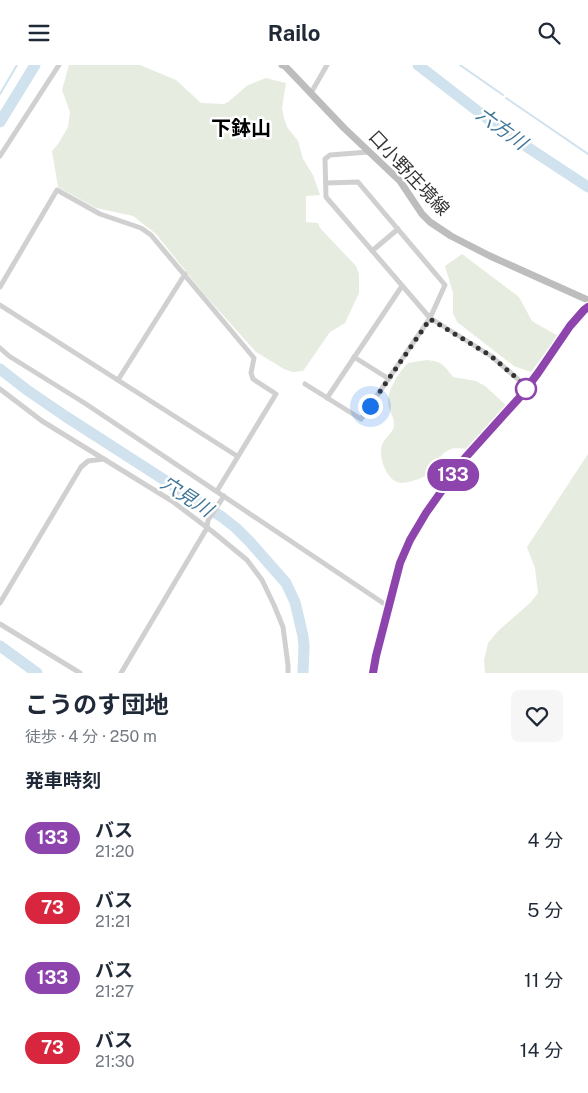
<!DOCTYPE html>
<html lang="ja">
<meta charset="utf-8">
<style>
body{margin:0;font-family:"Public Sans","Noto Sans JP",sans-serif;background:#f6f6f7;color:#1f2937;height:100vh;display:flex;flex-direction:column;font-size:19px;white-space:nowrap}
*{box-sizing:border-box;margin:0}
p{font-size:16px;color:#747a83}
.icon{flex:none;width:28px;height:28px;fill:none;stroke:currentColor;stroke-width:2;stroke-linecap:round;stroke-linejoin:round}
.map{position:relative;height:608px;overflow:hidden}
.details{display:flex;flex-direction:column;background:#fff;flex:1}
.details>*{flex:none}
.badge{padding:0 10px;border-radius:16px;font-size:18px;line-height:32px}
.you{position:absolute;width:25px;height:25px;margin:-12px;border:4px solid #fff;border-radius:50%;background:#1a73e8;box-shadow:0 0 0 8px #1a73e833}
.map>.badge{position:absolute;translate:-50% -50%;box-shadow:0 0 0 2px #fff}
h2{padding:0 25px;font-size:19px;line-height:45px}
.round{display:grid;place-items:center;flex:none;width:52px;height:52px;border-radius:8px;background:#f6f6f7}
.headline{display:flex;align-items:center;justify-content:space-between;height:85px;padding:0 25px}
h1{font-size:24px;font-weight:700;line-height:38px}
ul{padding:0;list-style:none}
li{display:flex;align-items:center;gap:15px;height:70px;padding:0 25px}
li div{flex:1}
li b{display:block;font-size:19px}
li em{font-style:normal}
li .badge{min-width:55px;font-weight:700;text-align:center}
header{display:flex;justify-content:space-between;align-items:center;height:65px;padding:0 25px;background:#fff;font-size:22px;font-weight:700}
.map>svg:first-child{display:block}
.green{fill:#e6ecdf}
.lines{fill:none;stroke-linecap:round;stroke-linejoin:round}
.stream{stroke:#cfe2ee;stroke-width:2}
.river{stroke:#cfe2ee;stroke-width:11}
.minor{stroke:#d0d0d0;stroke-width:5}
.secondary{stroke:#bdbdbd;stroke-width:7}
.line-casing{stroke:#fff;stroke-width:11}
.line{stroke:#8e44ad;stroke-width:8}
.walk{stroke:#333;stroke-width:5;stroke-dasharray:0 9}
.stop-dot{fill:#fff;stroke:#8e44ad;stroke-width:2.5}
.labels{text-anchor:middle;stroke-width:5;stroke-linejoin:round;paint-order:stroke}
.street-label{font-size:18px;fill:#333;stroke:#fff}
.water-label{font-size:19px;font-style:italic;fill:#3f7597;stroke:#fff}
.quarter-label{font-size:20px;font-weight:bold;fill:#000;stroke:#fff}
</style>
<header><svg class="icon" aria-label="menu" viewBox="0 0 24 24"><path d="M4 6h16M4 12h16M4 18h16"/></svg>Railo<svg class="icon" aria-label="search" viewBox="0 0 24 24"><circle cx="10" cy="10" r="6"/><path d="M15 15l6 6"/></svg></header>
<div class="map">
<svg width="588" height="608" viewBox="0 0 588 608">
<rect width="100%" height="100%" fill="#fff"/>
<!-- green -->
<g class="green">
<path d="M69,0H140L176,15L201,38L224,39L228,37L248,20L266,13L286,18L282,43L284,53L287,62L298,76L303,94L313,110L320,130L306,131V157L318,158L320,163L356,201L359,209V228L345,258L330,267L303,306L293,307L284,304L256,287L203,228L156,169L133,151L96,143L58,122L52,86L58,79L68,62L70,47L62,25Z"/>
<path d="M462,189L519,232L532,256L558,271L531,307L514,301L457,257L453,248V228L445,201Z"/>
<path d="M427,295C443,297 444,300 453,312L476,316L485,321L506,340L468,384C463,384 454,382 449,385C438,390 437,400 429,408C425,413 404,420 397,417C386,413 378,391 382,380C384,373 393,368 394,361C395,353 389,346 388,339C387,325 399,307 408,298Z"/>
<path d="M588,389V608H485L484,595L488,578L498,566L531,537L538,528L535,503L527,482Z"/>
</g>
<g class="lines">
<!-- stream -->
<g class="stream">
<path d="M460,0L503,30"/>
<path d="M0,29L17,0"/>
<path d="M506,33L588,89"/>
</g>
<!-- river -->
<g class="river">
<path d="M418,0L506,68L588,122"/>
<path d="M0,57L35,0"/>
<path d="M0,304L27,325L65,351L222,452L236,463L250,477L286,518L295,537L303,571L304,581L303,608"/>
<path d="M0,581L37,608"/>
</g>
<!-- minor -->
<g class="minor">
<path d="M311,28L327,0"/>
<path d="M369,87L330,90L325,94L326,132L430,253L491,291L527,322"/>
<path d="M0,91L59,0"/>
<path d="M372,186L398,164"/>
<path d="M0,222L57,125L100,149L141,163L151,170L254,293L251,308L253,314L276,329L217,426"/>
<path d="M0,240L237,391"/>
<path d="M0,283L9,291L86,339L389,542"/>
<path d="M354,292L389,314"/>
<path d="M118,315L185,209"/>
<path d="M305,319L361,354L430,253L445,220L358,117L326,118"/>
<path d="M0,324L42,356L172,436L213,467L247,495L262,515L274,540L283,562L288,600V608"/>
<path d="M327,333L402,221"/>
<path d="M0,538L81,402L88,396L104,394"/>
<path d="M0,559L80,608"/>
<path d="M121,608L207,463L208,455L224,431"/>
</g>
<!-- secondary -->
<g class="secondary">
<path d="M282,0L285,1L344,63L400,116L422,149L430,157L451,171L490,191L588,235"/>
<path d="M373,608L376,591L401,498L410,475L426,448L465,393L520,332L538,308L570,261L584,245L588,242"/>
</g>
</g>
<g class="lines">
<defs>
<path id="line" d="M373,608L376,591L400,498L410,475L426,448L465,393L520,332L538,308L570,261L584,245L588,242"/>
</defs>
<!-- line casing -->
<use href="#line" class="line-casing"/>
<!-- line -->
<use href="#line" class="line"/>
<!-- walk -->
<path class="walk" d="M370,341L430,254L491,291L527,322L526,324"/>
</g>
<!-- markers -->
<circle class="stop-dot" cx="526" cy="324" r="10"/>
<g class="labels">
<!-- street labels -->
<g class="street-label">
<text transform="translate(409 108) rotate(47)" y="6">口小野庄境線</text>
</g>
<!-- water labels -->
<g class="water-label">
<text transform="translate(502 63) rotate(36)" y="7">六方川</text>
<text transform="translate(187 431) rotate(33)" y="7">穴見川</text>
</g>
<!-- quarter labels -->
<g class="quarter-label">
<text x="241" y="70">下鉢山</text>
</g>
</g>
</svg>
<div class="you" style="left:370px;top:341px"></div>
<b class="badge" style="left:453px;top:410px;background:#8e44ad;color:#fff">133</b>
</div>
<section class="details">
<div class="headline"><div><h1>こうのす団地</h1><p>徒歩 · 4 分 · 250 m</p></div><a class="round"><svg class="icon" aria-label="heart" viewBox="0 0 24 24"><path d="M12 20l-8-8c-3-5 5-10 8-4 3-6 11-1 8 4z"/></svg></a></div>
<h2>発車時刻</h2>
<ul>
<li><span class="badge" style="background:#8e44ad;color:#fff">133</span><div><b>バス</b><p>21:20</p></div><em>4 分</em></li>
<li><span class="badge" style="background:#d7263d;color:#fff">73</span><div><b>バス</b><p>21:21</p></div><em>5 分</em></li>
<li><span class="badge" style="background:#8e44ad;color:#fff">133</span><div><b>バス</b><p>21:27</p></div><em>11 分</em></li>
<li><span class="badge" style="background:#d7263d;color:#fff">73</span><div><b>バス</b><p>21:30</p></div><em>14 分</em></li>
</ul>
</section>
